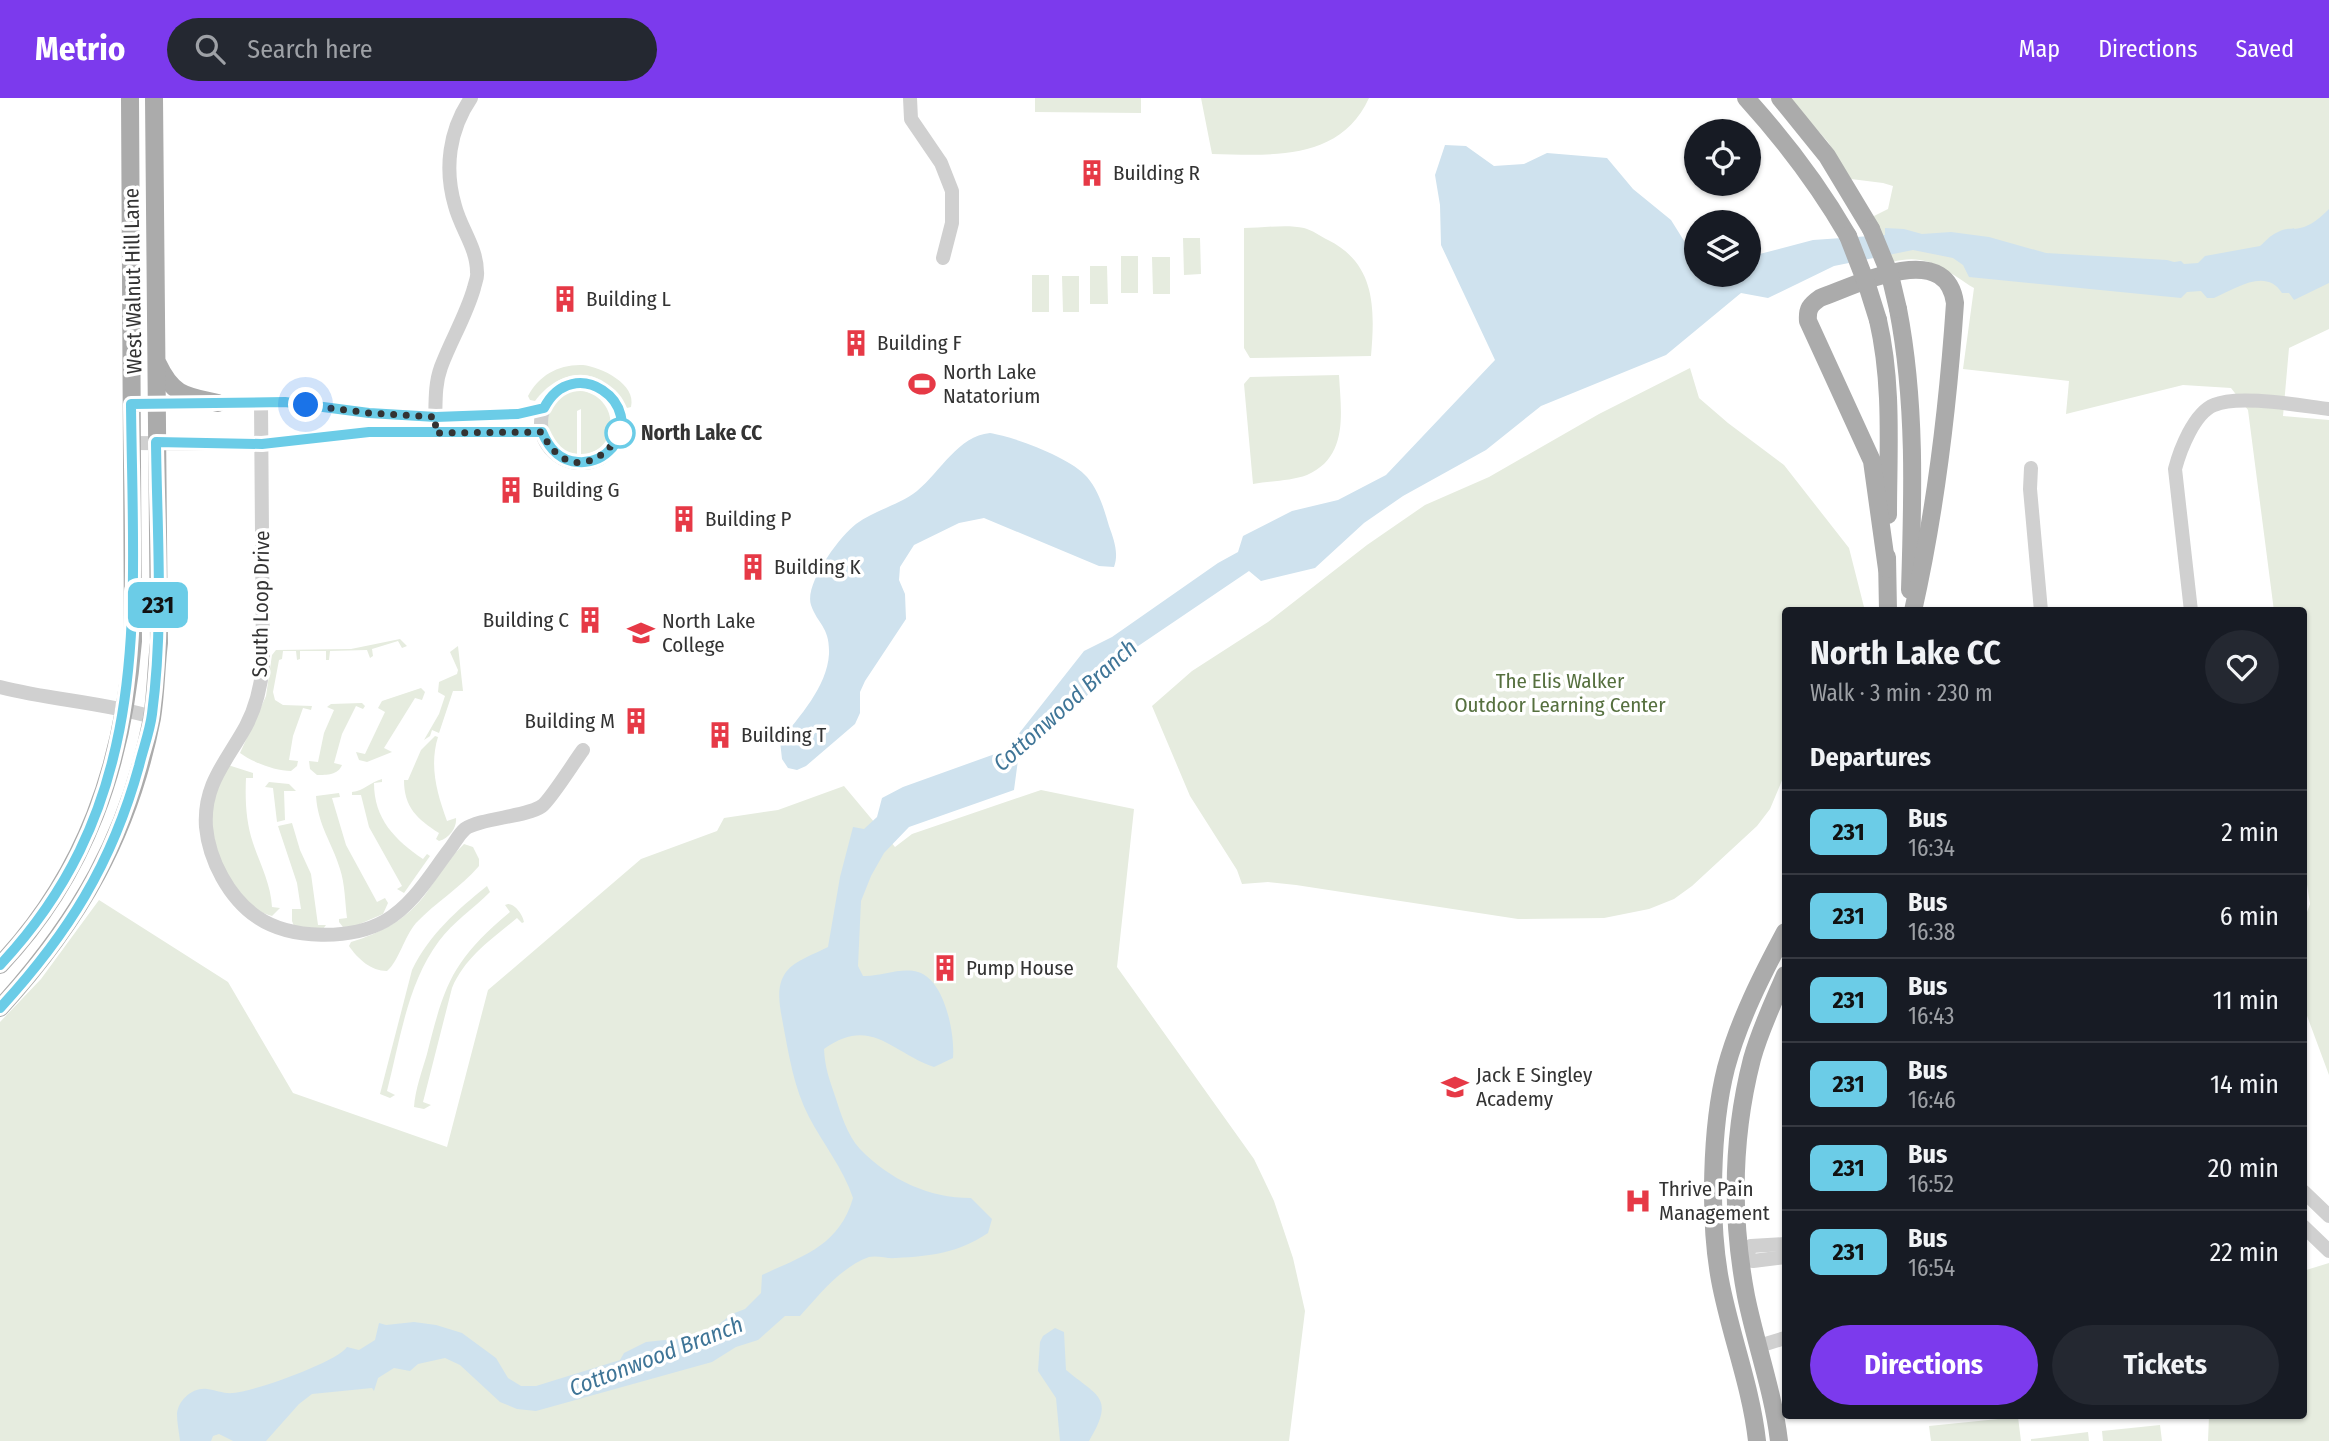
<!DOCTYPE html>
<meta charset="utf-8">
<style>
body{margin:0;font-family:"Fira Sans Condensed",sans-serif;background:#242831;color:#f1f3f6;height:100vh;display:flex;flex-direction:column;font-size:26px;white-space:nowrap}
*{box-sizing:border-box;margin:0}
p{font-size:23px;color:#9ea1a6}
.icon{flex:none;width:38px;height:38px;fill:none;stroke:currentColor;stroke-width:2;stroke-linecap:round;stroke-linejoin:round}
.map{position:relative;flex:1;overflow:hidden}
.side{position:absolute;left:1782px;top:509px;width:525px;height:812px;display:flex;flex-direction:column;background:#171b24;border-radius:7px;box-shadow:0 2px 5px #0004}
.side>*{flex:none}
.badge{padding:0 14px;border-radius:10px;font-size:24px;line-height:46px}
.tools{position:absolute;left:1684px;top:21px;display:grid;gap:14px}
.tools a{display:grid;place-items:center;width:77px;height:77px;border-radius:50%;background:#171b24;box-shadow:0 2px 5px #0004;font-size:35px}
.you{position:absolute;width:35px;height:35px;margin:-18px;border:5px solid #fff;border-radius:50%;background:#1a73e8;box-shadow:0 0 0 10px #1a73e833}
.map>.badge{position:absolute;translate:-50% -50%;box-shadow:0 0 0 4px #fff}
h2{padding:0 28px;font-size:26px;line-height:63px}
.round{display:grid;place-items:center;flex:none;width:74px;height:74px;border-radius:37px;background:#242831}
.summary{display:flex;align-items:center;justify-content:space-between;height:119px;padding:0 28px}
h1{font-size:33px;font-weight:700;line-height:52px}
.button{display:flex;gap:14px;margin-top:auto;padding:14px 28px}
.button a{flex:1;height:80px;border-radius:42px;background:#7c3aed;color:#fff;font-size:28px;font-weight:700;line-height:80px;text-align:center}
.button a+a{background:#242831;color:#f1f3f6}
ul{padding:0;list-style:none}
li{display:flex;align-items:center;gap:21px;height:84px;padding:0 28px;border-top:2px solid #363941}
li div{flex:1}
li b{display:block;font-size:26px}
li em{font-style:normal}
li .badge{min-width:77px;font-weight:700;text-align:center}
header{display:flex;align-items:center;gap:42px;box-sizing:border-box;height:98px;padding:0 35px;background:#7c3aed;color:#fff}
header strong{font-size:33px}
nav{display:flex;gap:38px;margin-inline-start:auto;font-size:24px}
.search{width:490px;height:63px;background:#242831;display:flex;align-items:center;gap:18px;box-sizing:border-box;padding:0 24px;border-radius:38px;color:#9ea1a6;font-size:26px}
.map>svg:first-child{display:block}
.green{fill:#e6ecdf}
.water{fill:#cfe2ee}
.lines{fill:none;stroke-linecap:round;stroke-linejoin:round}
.minor{stroke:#d0d0d0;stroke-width:14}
.major{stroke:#ababab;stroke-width:18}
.major-bridge{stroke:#ababab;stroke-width:18}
.line-casing{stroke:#fff;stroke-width:16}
.line{stroke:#6bcce7;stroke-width:10}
.walk{stroke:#333;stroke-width:7;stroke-dasharray:0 12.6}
.stop-dot{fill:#fff;stroke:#6bcce7;stroke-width:3.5}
.labels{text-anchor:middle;stroke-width:7;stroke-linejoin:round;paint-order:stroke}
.poi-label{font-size:21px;fill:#333;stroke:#fff;text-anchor:start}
.street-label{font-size:21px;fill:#333;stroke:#fff}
.stop-label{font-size:21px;font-weight:bold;fill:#333;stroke:#fff;text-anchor:start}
.park-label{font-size:21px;fill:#56703f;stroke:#fff}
.water-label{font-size:23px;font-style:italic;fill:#3f7597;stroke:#fff}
</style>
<header>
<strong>Metrio</strong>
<div class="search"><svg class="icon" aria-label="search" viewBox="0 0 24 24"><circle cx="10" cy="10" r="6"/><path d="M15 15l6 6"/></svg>Search here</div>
<nav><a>Map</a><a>Directions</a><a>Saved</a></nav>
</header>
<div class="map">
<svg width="2329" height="1343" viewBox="0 0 2329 1343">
<rect width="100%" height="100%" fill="#fff"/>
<!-- green -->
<g class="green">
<path d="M1035,0H1141V15L1035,14Z"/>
<path d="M1201,0H1369C1340,64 1270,57 1212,56Z"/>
<path d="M1789,0H2329V231L2289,250L2283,318L2329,322V977L2303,907V825L2310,806L2303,760V513H2274L2248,312L2231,290L2183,287L2066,316L2069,283L1963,271L1974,190C1945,172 1928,154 1892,164L1872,119L1888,111L1893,88L1883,85L1851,81L1828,44Z"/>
<path d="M1244,130C1263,130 1286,126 1304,130C1312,132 1320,138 1328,142C1376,166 1375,211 1371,258L1250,260L1244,250Z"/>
<path d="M1183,140H1200L1201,176L1184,177Z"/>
<rect x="1121" y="158" width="17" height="37"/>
<path d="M1152,159H1170V196H1153Z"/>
<path d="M1090,168H1107L1108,206H1090Z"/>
<rect x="1032" y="177" width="17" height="37"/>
<path d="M1062,178H1079V214H1063Z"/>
<path d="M583,267C601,269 637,286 631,309L627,310C620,304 617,294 609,288C583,266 553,279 535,303L530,302L528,298C539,277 559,266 583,267Z"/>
<path d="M1690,270L1699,300L1728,325L1784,367L1849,450L1865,513H1785L1783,680L1770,711L1757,728L1692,788L1674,801L1649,811L1604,820L1518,821L1296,787L1268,784L1242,786L1237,772L1190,698L1152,608L1192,573L1268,524L1367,447L1425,407L1489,379L1599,316Z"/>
<path d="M1339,277C1341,314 1349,359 1307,377C1291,383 1270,383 1253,386L1244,286L1250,279Z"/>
<path d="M572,292C621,291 623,355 581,356V311L577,313V356C537,352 538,306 572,292Z"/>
<path d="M400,541L407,548L402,550L398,543L372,551L373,558L370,560L367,552L330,553L329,562H326V553H300V561L297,562L296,553H283L282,561L279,562L273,594L275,602L283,607L312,608L311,612L303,610L293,638L289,662L298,663L297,668L291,673C275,673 252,664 240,655L266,598L272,557L276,552L351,551Z"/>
<path d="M458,548L463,593H453L439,635L432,632L430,638L424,642L439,616L445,598L438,594L439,584L457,576L458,572L450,554Z"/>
<path d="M421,590L425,594L422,602L415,600L384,650L392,654L367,664L359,662L356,654L365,656L385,614L378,610L382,603Z"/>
<path d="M331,606L362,605L365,608L363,611L356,608L342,636L334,665L342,667C338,677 327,677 317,677L310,671L309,663L318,664L324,635L334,612L327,609Z"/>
<path d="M435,638L438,639C429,668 437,695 447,723L456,720C457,729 450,740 439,743L436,741L439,735C417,721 404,709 404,682H408L421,652Z"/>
<path d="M228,667L253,675V680H246C245,702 246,724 253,745C260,766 271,786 272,809L280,810L272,818C230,808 206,742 213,703C215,691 223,678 228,667Z"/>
<path d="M382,681V684L374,685C374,721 395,742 423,761L427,756L430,758L404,795L397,791L402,788L369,729L361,697H352V694C364,693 370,684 382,681Z"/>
<path d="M269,684L289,686L296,693H284L285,722L277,724L273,690L265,689Z"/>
<path d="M844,688L895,749L912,736L1041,692L1134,711L1117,869L1254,1061L1274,1103L1293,1160L1305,1213L1289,1343H0V924L41,881L99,802L228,884L293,995L447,1049L488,892L641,761L717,733L724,720L778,712Z"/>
<path d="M339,695L340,699L332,700L346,747L377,804L385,800L388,805L383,816L355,828L343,829L339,824V821L347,820C345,804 345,786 340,771C332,744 318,728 316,698Z"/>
<path d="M292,725L300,752L311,776L318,827H326L323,831L294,828L292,823V811H301L297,785L278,728Z"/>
<path d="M464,746L473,749L479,761V768C461,789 435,805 416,825C404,839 399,863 387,873C371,873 358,861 349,848L351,844C381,835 408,821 427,794C439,777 449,760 464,746Z"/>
<path d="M487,788L490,794C473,811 453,824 439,843C407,886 400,943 387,993L395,997L390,1000L380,996L412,872C429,837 457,812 487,788Z"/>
<path d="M508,806C515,806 523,817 524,824L522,825L517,820C492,841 465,859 452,890L423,1004L431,1007L424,1011L414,1009C415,992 422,973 427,956C445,884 453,862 510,814L505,807Z"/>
<path d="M2329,1165V1343H2208L2209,1318H2303V1173Z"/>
<path d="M2018,1319L2021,1343H1931L1929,1328Z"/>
<path d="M2160,1327L2162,1343H2103L2102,1333Z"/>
<path d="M2088,1334L2089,1343H2031V1341Z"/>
</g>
<!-- water -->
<g class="water">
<path d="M1445,47L1466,48L1494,68L1524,66L1547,55L1607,60L1633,91L1671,122L1696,162V177H1748V159L1813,142L1885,137V130L1904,131L1922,136L1951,134L1989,139L2046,155L2167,162L2174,164L2181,163L2184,166L2198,165L2205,158L2260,148C2266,143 2269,138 2278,134C2286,129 2292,132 2300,130C2311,128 2321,119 2329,111V185L2294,202L2289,195H2282C2266,169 2235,191 2214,200H2207L2201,193L2187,194L2181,200L1969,179L1963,167L1953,160L1913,152L1834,168L1768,200L1741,195L1666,257L1541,308L1486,352L1403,398L1364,425L1315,470L1261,483L1249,473L1119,561L1078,608L1018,662L1014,692L909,729L884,755L871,778L861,803L858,868L863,878C881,879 900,869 918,874C945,882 955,936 953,960L934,969C892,955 871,917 824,951C825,970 829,980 835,998C841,1016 847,1037 860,1051C890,1082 929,1100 971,1100L992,1121L988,1135C958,1155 932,1158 896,1160C888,1161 877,1157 869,1159C841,1169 819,1197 800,1218H785L758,1242L736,1249L712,1264L536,1313L517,1311L500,1304L460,1267L445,1260L418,1266L410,1273L394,1270L378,1280L374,1293L372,1290L312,1296L299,1306L266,1343H233L219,1336L213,1338L211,1343H180C179,1334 177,1325 177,1316C178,1302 193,1289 207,1291C216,1292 224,1296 233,1295C253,1294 337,1264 347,1249L359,1252L375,1242L379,1225L386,1227L414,1224L436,1227L462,1235L496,1260L508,1280L521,1288H536L620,1262L624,1255L646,1244L683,1240L713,1231L732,1216L745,1211L761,1195L762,1177C803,1158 839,1148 853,1100C843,1070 823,1046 809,1019C794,990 789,958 783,926C780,909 775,889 786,874C795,862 815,856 828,849L840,779L853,729L864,731L877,719L882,700L903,689L1006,652L1084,553L1112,539L1218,465L1238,454L1243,438L1292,413L1338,402L1386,377L1495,262L1441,147L1440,107L1435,77Z"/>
<path d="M990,335C1015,339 1071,360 1087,379C1099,393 1104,411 1109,428C1114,442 1119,455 1114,469L1099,468L984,420L959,425L914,447L900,469L899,482L905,496L906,521L865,583L860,594V615L855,626L806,668L797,672L788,670L782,661L780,643C799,619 827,589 829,556C830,529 818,527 811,507C804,486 840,438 856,426C875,412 899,407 917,393C941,373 958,338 990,335Z"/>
<path d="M1055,1230L1064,1234L1066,1272C1097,1298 1116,1299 1089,1343H1060L1056,1300L1038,1273L1040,1244L1043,1238Z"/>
</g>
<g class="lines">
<!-- minor -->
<g class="minor">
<path d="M910,0L911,21L941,65L952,93V125L943,160"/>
<circle cx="581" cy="325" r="40"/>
<path d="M261,305L263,567C261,587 256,609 246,628C227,663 203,686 206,729C209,762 229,800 257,819C291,842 351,842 385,823C413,807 430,777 449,752C454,746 459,736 465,731C480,720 527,719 542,708C551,701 574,664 583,652"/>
<path d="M131,306L285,304L369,315L436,319L518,316L544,310"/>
<path d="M435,328C436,308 434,288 441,269C451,242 466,218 474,190C475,185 478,179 477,174C477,150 461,131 455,108C444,71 449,32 471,0"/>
<path d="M132,345L262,346L369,334H542"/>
<path d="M2031,370L2030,391L2041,513"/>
<path d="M2191,513L2175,371C2180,352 2194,315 2214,307C2239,296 2302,308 2329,311"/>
<path d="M0,589C50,602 102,604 152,619"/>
<path d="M2303,1093L2329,1118"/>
<path d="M2303,1128L2329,1153"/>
<path d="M1747,1158L1751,1148L1785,1146"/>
<path d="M1739,1159L1747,1158L1753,1163L1785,1159"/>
<path d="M1759,1248L1785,1240"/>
</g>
<!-- major -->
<g class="major">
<path d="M1746,0C1785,43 1819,88 1848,138"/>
<path d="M1780,0L1827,58L1871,131"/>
<path d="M1898,211C1916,304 1913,398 1910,492"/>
<path d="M1878,222C1893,287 1888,352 1888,417"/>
<path d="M158,266C173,298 186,298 218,305"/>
<path d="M1887,459L1888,513"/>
<path d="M1887,471L1872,363L1808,223C1807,211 1810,207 1820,200C1855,188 1946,140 1955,205C1948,309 1936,411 1913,513"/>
<path d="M0,867C86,776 123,666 133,543L130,0"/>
<path d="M0,910C79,823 129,737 152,620C156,595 156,569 159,545L154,0"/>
<path d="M1757,1343C1751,1288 1730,1236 1720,1182C1709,1123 1711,1029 1726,970C1739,922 1762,877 1785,834"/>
<path d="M1779,1343C1773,1293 1756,1247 1746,1198C1731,1119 1732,1039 1752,961C1760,932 1773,905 1785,877"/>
</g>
<!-- major-bridge -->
<g class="major-bridge">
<path d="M1871,131L1890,177L1898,211"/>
<path d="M1848,138L1867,187L1878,222"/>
</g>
</g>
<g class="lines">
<defs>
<path id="line" d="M0,867C155,702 133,514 131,306L285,304L369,315L436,319L518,316L544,310C573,253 648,306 612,350C603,360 591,365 578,364C559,363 549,350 542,334H369L262,346L156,344C157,434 164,526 152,616C150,633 143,651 139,668C112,766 68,836 0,910"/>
</defs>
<!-- line casing -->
<use href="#line" class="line-casing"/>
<!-- line -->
<use href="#line" class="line"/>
<!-- walk -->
<path class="walk" d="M306,307L369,315L436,319L435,335L542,334C561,377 599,372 620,335"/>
</g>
<!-- icons -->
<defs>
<symbol id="building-bare" viewBox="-9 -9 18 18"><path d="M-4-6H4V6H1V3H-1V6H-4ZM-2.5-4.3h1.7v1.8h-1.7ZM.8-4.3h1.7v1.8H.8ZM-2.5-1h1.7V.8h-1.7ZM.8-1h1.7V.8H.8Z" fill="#e63946" stroke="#fff" stroke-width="2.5" paint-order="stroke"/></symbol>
<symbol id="stadium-bare" viewBox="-9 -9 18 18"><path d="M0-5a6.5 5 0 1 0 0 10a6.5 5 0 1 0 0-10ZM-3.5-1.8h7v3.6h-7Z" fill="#e63946" stroke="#fff" stroke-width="2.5" paint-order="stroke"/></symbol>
<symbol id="university-bare" viewBox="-9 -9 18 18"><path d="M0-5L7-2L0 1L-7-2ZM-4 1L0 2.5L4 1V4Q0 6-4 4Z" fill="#e63946" stroke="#fff" stroke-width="2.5" paint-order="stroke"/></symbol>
<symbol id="school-bare" viewBox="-9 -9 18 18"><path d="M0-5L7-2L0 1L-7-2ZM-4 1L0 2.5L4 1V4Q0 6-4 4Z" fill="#e63946" stroke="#fff" stroke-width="2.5" paint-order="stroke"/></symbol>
<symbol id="hospital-bare" viewBox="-9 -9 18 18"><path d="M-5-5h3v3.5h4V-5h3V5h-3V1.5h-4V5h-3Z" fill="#e63946" stroke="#fff" stroke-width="2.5" paint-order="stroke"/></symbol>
</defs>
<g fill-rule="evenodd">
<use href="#building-bare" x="1073" y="56" width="38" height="38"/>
<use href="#building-bare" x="546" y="182" width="38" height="38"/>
<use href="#building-bare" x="837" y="226" width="38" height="38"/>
<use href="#stadium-bare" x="903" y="267" width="38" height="38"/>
<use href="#building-bare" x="492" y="373" width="38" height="38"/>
<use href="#building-bare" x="665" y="402" width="38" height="38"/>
<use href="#building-bare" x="734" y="450" width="38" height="38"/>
<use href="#building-bare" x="571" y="503" width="38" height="38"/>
<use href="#university-bare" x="622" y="516" width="38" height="38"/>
<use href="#building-bare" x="617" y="604" width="38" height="38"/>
<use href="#building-bare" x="701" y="618" width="38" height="38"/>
<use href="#building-bare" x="926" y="851" width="38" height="38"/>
<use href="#school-bare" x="1436" y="970" width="38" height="38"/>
<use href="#hospital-bare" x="1619" y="1084" width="38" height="38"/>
</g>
<!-- markers -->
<circle class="stop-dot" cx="620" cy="335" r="14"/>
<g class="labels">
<!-- poi labels -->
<g class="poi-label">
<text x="1113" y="82">Building R</text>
<text x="586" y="208">Building L</text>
<text x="877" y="252">Building F</text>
<text x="943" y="281">North Lake<tspan x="943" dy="24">Natatorium</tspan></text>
<text x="532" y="399">Building G</text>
<text x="705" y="428">Building P</text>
<text x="774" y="476">Building K</text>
<text x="569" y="529" text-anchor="end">Building C</text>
<text x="662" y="530">North Lake<tspan x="662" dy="24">College</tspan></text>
<text x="615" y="630" text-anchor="end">Building M</text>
<text x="741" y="644">Building T</text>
<text x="966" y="877">Pump House</text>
<text x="1476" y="984">Jack E Singley<tspan x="1476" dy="24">Academy</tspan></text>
<text x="1659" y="1098">Thrive Pain<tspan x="1659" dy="24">Management</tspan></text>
</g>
<!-- street labels -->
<g class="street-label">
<text transform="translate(133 183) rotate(-91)" y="7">West Walnut Hill Lane</text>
<text transform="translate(261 506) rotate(-89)" y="7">South Loop Drive</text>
</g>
<!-- stop labels -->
<g class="stop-label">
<text x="641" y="342">North Lake CC</text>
</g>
<!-- park labels -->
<g class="park-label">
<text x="1560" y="590">The Elis Walker<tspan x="1560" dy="24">Outdoor Learning Center</tspan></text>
</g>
<!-- water labels -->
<g class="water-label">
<text transform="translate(1065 607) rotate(-42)" y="8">Cottonwood Branch</text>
<text transform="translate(656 1258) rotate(-21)" y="8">Cottonwood Branch</text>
</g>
</g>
</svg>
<div class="tools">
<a><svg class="icon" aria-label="locate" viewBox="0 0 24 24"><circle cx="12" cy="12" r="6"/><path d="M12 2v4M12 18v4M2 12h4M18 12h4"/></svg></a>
<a><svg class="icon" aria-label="layers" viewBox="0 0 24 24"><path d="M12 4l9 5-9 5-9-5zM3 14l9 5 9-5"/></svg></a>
</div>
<div class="you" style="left:306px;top:307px"></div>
<b class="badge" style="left:158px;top:507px;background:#6bcce7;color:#111">231</b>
<section class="side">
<div class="summary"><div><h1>North Lake CC</h1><p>Walk · 3 min · 230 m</p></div><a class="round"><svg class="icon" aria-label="heart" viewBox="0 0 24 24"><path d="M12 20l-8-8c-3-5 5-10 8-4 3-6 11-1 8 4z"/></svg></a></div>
<h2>Departures</h2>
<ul>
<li><span class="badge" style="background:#6bcce7;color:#111">231</span><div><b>Bus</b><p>16:34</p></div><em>2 min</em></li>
<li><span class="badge" style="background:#6bcce7;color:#111">231</span><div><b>Bus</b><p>16:38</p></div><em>6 min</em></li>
<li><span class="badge" style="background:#6bcce7;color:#111">231</span><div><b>Bus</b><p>16:43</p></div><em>11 min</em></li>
<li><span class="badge" style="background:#6bcce7;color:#111">231</span><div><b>Bus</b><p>16:46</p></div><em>14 min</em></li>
<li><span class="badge" style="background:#6bcce7;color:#111">231</span><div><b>Bus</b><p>16:52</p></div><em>20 min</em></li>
<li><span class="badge" style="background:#6bcce7;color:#111">231</span><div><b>Bus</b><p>16:54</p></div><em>22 min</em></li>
</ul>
<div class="button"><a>Directions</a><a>Tickets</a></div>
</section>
</div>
